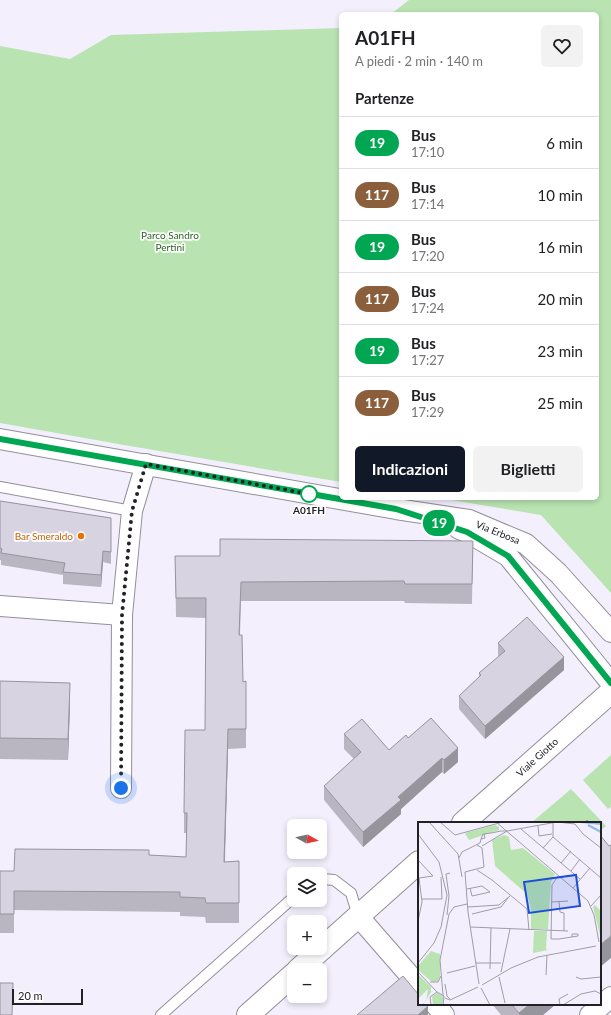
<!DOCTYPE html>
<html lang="it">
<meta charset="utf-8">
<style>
body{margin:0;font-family:Lato,sans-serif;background:#f2f2f2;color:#202124;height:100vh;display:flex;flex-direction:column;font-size:15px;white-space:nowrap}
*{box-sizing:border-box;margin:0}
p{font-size:13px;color:#757577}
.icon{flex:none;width:22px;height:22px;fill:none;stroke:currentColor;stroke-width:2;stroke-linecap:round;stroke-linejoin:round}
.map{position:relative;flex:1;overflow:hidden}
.sheet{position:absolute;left:339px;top:12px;width:260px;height:488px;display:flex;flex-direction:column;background:#fff;border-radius:6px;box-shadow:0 2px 6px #0003}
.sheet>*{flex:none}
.badge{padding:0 8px;border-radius:13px;font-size:14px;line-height:26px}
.needle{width:26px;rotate:98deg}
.controls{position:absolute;left:287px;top:819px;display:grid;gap:8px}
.controls a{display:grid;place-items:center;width:40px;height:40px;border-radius:6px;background:#fff;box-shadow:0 2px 6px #0003;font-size:20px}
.scale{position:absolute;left:12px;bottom:10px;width:71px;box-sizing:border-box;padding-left:4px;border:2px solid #232126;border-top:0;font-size:11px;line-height:14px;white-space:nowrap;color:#232126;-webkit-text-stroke:3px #fff;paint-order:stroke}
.you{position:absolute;width:20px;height:20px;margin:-10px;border:3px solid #fff;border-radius:50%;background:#1a73e8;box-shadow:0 0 0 6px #1a73e833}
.map>.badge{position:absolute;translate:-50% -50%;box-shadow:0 0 0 2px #fff}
h2{padding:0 16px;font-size:15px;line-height:36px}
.round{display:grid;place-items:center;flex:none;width:42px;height:42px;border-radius:6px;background:#f2f2f2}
.head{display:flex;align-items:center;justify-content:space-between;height:68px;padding:0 16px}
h1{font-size:19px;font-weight:700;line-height:30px}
.action{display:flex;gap:8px;margin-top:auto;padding:8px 16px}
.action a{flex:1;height:46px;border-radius:6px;background:#111827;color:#fff;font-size:16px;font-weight:700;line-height:46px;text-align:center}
.action a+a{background:#f2f2f2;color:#202124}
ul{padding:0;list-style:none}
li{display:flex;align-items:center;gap:12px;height:52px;padding:0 16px;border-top:1px solid #e0e0e0}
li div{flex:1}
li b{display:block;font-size:15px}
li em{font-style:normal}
li .badge{min-width:44px;font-weight:700;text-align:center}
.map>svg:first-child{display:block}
.green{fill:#b9e4b2}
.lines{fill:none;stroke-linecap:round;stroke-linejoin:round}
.service-casing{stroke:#928f9b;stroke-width:12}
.minor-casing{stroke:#928f9b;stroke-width:22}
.tertiary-casing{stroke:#928f9b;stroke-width:24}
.service{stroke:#fff;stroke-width:10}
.minor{stroke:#fff;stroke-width:20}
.tertiary{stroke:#fff;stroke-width:22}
.wall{fill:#b9b5c1}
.shaded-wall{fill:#96949d}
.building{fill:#d7d3e0;stroke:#96949d}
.line-casing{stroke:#fff;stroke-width:9}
.line{stroke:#00a651;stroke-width:6}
.walk{stroke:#232126;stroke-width:4;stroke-dasharray:0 7.2}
.stop-dot{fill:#fff;stroke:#00a651;stroke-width:2}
.food-dot{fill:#e8710a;stroke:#fff;stroke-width:1.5}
.labels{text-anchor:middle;stroke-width:3.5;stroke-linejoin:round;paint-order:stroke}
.park-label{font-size:10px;fill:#28631f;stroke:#fff}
.stop-label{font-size:10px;font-weight:bold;fill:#232126;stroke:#fff}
.street-label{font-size:10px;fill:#232126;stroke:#fff}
.food-label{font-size:10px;fill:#c56008;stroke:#fff;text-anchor:end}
.inset-river{fill:none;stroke:#92b9ef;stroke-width:2}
.inset-road{fill:none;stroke:#a09da7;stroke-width:1}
.view{fill:#1d4ed8;fill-opacity:0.15;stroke:#1d4ed8;stroke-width:2}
.inset-edge{fill:none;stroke:#232126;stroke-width:2}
</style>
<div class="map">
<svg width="611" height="1015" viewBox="0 0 611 1015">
<rect width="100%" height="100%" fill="#f3effd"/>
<!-- green -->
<g class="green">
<path d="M409,0H611V593L541,515L439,498H597V14H391Z"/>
<path d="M341,28V482L124,445L0,423V46L70,59L111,35Z"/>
<path d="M611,755V807L608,809L583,780Z"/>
<path d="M571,789L606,826L600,831V823H531Z"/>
</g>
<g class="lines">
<defs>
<g id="service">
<path d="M0,487L132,511"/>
<path d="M320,880L322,879L334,880L351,893L358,916"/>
<path d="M161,1015L294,897"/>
</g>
<g id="minor">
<path d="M0,439L396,509L469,520L526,544L558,573L611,632"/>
<path d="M459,529L467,532L508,556L611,683"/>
<path d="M0,606L122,615"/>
<path d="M121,788L122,615L132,511L146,464"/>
<path d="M358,916L419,986"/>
<path d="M435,1004L444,1015"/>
<path d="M590,1015L611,997"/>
</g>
<g id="tertiary">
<path d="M463,823L611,692"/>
<path d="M298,970L419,862"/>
<path d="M248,1015L294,974"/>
</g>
</defs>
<!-- service casing -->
<use href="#service" class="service-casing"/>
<!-- minor casing -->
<use href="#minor" class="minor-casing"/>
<!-- tertiary casing -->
<use href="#tertiary" class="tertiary-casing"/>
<!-- service -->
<use href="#service" class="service"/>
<!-- minor -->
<use href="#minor" class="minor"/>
<!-- tertiary -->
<use href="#tertiary" class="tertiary"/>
</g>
<!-- wall -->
<g class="wall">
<path d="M0,501L111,518V564L103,562L101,587L63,584V575L1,565V560H0Z"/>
<path d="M473,541L472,604L405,603L404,601H241L240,635L243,682L246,681V748L228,749L225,862L239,861V923H206L205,917L180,916V912L14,910V933H0V871H14L149,855L186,857L187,833H184V813L205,730L206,618L176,617L175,556H220Z"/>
<path d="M498,643L564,670L485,739L459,709V696L479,677V673L499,657L498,656Z"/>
<path d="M0,681L70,704L68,760L0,759Z"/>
<path d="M344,734L389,750L408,738L458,762L444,774L442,772L401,809V814L363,847L324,800V786L354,759L344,749Z"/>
<path d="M492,1004H556L543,1015H501Z"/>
</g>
<!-- shaded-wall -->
<g class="shaded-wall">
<path d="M103,551V562L101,587V575Z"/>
<path d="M564,657V670L485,739V726Z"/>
<path d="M70,683V704L68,760V739Z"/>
<path d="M228,729V749L224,881V862Z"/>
<path d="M458,748V762L444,774V760Z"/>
<path d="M442,758V772L401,809V814L363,847V832L398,797Z"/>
<path d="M611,936V958L600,967V945Z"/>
<path d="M530,1004H556L543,1015H519V1013Z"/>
<path d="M428,1006V1015H418Z"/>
</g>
<!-- building -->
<g class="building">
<path d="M0,501L111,518V552L103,551L101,575L63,572L65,563L1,553L2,549L0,548Z"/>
<path d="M220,539L473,541L472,584H405L404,581L241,582L239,635H242L243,682L246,681V729H228L224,862L239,861V903H206L205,898L180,897V892L14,891V914H0V871H14L15,849L149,850V855L186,857L187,813H184L185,730H205L206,598H176L175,556H220Z"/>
<path d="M527,617L564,657L485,726L459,696L481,675L479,673L505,651L498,643Z"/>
<path d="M0,681L70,683L68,739L0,738Z"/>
<path d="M431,718L458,748L444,760L442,758L398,797L401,800L363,832L324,786L361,752L344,734L362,719L389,750L406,735L408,738Z"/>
<path d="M587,820L590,823H584Z"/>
<path d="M600,835L609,846L611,845V936L600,945Z"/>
<path d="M403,976L419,995V1004H426L428,1006L418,1015H357Z"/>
<path d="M0,983H13L12,1015H0Z"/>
<path d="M511,1004H530L519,1013Z"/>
</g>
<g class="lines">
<defs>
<path id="line" d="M0,439L396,509L467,532L508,556L611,683"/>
</defs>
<!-- line casing -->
<use href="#line" class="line-casing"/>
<!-- line -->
<use href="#line" class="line"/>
<!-- walk -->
<path class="walk" d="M121,788L122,615L132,511L146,464L309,494"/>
</g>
<!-- markers -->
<circle class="stop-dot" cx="309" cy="494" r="8"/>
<circle class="food-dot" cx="81" cy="536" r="4"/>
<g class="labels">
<!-- park labels -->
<g class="park-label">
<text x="170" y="239">Parco Sandro<tspan x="170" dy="12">Pertini</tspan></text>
</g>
<!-- stop labels -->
<g class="stop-label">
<text x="309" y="514">A01FH</text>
</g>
<!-- street labels -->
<g class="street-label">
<text transform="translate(498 532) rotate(22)" y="4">Via Erbosa</text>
<text transform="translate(537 757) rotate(-42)" y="4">Viale Giotto</text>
</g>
<!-- food labels -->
<g class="food-label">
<text x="73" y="540">Bar Smeraldo</text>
</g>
</g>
<!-- overview -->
<g transform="translate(418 822)">
<rect width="183" height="183" fill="#f3effd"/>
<path d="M77,3L81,5V8L51,18L47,11ZM86,13L91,15L93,28L105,26L137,52L133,60L130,107H113V87L109,72L77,44L74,18ZM177,83L183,89V117L175,85ZM116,109H129L128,127L130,128L115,131ZM13,129L22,132V155L20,159L14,160L0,148V144ZM0,152L13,165V170L5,183H3L8,179L10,167L0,177ZM20,171L26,175L24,183H15L14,174Z" fill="#b9e4b2"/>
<path class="inset-river" d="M163,0L183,2M170,3L183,10"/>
<path class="inset-road" d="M11,0L40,32L44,55M22,0L37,13L85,0M78,0L170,79L176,93L181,120M139,0L157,2L165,12L183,26M135,1V15L183,56M120,4L121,14L134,12M103,7L162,57M0,12L21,40L29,73L23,105L16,121L0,141M66,12L67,16L63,17L65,12H66L73,11L83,9H89L139,0M64,24L89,9M125,26L135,15M41,36L44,30L62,21L63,17M0,38L15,54L1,56M143,41L153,29M59,48L74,58L109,87L111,108M153,49L162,37M47,50L50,90L61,162M47,50L66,45L64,26L59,23M140,54L134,63L133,117H141L160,114V112H154V115M155,66L172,46M49,67L64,64L72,70L54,74L52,66M4,77H24L23,55M133,80L150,79M141,80L142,90L146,91V109M173,84L183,73M50,85L81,83L92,74M54,92L83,85L90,76M29,93L31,74L28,52L32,51M0,99L4,80L1,56M52,105L150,109M58,141H83M72,147L73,106M0,150L19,170M83,150L92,107M29,151L57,144M128,153L129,133M81,155L87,181M158,155L163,157L183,155M12,160H20L23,154M27,162L29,174L32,177M64,163L93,146L120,135L178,124M63,166L72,183M25,173L22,138L31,92L36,85L49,82M27,176L32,178L60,165M13,183L12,175L19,170L26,174L25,183M142,183L141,177L150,172M145,183L163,172L177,169L183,172"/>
<path class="view" d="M158,53L162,84L111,91L106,60Z"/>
<rect width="183" height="183" class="inset-edge"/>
</g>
</svg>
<div class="controls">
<a><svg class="needle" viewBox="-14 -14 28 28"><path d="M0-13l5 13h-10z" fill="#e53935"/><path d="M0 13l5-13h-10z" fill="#757577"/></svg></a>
<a><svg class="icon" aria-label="layers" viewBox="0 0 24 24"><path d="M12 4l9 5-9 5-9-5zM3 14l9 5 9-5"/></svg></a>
<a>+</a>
<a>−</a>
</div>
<div class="scale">20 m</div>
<div class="you" style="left:121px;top:788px"></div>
<b class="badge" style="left:439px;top:523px;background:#00a651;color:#fff">19</b>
<section class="sheet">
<div class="head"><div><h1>A01FH</h1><p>A piedi · 2 min · 140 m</p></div><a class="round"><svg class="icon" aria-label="heart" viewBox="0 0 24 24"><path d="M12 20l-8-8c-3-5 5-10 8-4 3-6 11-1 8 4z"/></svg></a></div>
<h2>Partenze</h2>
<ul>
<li><span class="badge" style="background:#00a651;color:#fff">19</span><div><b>Bus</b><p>17:10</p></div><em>6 min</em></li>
<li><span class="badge" style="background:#8b5e3c;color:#fff">117</span><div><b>Bus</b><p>17:14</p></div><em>10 min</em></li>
<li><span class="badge" style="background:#00a651;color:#fff">19</span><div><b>Bus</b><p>17:20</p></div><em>16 min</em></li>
<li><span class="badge" style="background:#8b5e3c;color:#fff">117</span><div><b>Bus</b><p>17:24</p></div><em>20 min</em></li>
<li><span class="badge" style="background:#00a651;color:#fff">19</span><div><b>Bus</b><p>17:27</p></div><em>23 min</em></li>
<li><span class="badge" style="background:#8b5e3c;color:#fff">117</span><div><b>Bus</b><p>17:29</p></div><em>25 min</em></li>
</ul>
<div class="action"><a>Indicazioni</a><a>Biglietti</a></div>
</section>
</div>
